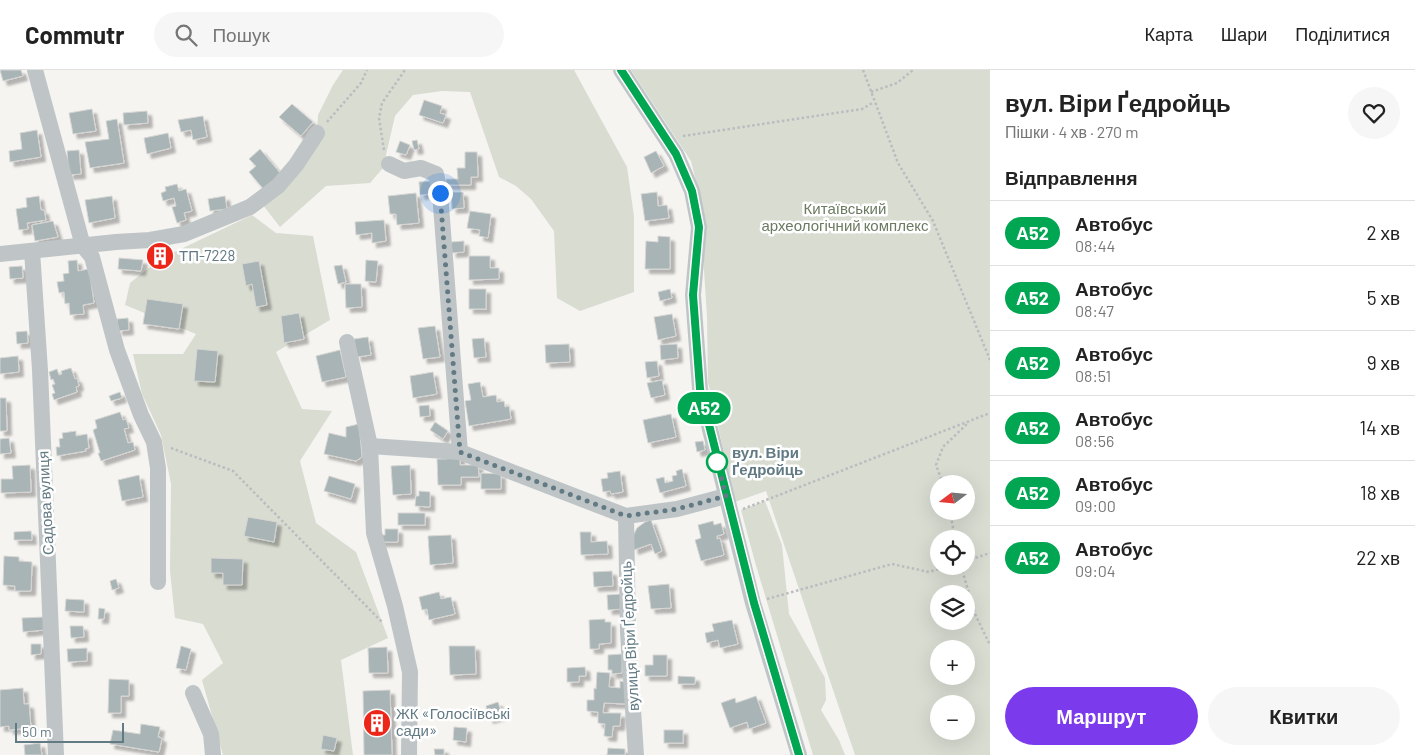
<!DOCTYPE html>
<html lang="uk">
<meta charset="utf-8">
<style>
body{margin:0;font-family:Barlow,sans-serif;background:#f6f6f6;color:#222;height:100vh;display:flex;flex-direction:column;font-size:19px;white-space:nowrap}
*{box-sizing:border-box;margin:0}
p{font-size:16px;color:#767676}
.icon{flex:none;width:28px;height:28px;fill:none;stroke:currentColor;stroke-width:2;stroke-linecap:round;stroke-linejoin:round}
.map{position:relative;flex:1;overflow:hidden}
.drawer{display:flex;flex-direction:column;background:#fff;width:425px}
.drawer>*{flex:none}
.badge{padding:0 10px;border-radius:16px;font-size:18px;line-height:32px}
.needle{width:32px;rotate:254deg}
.fabs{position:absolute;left:930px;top:405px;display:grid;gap:10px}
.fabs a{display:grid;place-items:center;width:45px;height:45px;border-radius:50%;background:#fff;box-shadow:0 5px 20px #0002;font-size:25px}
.scale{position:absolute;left:15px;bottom:12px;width:109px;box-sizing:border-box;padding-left:5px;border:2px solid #627a83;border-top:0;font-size:14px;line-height:18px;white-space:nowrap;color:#627a83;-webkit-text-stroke:4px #fff;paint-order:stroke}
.you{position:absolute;width:25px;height:25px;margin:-12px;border:4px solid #fff;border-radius:50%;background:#1a73e8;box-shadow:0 0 0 8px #1a73e833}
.map>.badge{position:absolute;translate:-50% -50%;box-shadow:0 0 0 2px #fff}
h2{padding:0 15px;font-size:19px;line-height:45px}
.round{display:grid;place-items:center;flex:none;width:52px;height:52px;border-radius:26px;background:#f6f6f6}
.headline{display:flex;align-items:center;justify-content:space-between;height:85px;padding:0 15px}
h1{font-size:24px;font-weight:600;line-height:38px}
.primary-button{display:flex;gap:10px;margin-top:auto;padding:10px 15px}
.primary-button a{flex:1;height:58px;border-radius:30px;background:#7c3aed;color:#fff;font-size:20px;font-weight:600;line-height:58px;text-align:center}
.primary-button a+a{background:#f6f6f6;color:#222}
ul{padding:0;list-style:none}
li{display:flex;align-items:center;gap:15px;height:65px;padding:0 15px;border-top:1px solid #e0e0e0}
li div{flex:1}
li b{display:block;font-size:19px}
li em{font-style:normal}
li .badge{min-width:55px;font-weight:700;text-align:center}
header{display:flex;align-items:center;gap:30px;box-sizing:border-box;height:70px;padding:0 25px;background:#fff;border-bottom:1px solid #e0e0e0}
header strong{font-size:24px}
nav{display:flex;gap:28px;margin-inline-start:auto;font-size:18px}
.search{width:350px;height:45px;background:#f6f6f6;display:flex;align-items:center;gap:12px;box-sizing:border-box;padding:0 18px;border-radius:28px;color:#767676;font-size:19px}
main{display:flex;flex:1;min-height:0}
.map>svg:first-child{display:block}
.green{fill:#d8dcd1;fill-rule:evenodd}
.building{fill:#a8b4b6;stroke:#d6d6d3;filter:url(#shadow)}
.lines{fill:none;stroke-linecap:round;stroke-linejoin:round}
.path{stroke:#b9bdbf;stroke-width:2.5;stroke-dasharray:2.5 2.5;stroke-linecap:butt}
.minor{stroke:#bfc5c7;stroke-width:16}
.line-casing{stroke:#fff;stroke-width:11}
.line{stroke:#00a651;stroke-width:8}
.walk{stroke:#627a83;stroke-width:5;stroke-dasharray:0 9}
.stop-dot{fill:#fff;stroke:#00a651;stroke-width:2.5}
.labels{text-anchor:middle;stroke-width:5;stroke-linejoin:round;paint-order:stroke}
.park-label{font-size:15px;fill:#6b7a61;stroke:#fff}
.poi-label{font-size:15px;fill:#627a83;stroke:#fff;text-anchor:start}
.stop-label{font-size:15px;font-weight:bold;fill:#627a83;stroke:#fff;text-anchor:start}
.street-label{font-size:15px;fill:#627a83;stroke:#fff}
</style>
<header>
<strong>Commutr</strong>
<div class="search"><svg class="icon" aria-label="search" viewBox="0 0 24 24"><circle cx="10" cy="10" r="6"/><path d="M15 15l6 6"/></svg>Пошук</div>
<nav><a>Карта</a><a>Шари</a><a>Поділитися</a></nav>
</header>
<main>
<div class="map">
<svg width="990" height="685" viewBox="0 0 990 685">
<defs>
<filter id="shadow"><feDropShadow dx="4.5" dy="4.5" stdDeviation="1" flood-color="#0004"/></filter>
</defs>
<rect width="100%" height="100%" fill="#f5f4f1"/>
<!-- green -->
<g class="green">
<path d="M343,0H574L627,97L634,146V222L580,241L557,228L554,161L531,129L516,116L499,107L470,22L442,21L413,25L395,46L383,98L370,113L326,116L280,157L259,130L317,63L318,45L333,15Z"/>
<path d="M631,0H990V685H855L766,421L735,432L708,312L707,247L699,123L691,91ZM939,414H966V441H939ZM939,469H966V496H939ZM939,524H966V551H939ZM939,579H966V606H939ZM939,634H966V661H939Z"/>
<path d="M252,145L276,163L313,166L330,250L276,282L302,339L332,341L300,391L316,453L356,482L388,568L341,590L353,685H223L202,610L223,593L203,554L175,548L170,501L171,414L161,365L142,324L133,284H183L196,264L125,235L130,213L160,189Z"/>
<path d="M765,431L782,475L789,544L825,608L826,630L821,640L839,670L845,685H813L755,492L741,440Z"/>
</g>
<!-- building -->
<g class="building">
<path d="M0,0H21L23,6L3,11Z"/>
<path d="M424,30L442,36L440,43L446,45L443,53L419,45Z"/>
<path d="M292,34L313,52L301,66L279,47Z"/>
<path d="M92,39L96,61L73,64L69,43Z"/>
<path d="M147,41L148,53L124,55L123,43Z"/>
<path d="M203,46L207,67L193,70L191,60L181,62L178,50Z"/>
<path d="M117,49L124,93L90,98L85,72L109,69L106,51Z"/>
<path d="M37,60L41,87L10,92L9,81L22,79L20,63Z"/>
<path d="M168,63L171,78L147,84L144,68Z"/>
<path d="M417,70L419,79L414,80L412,71Z"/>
<path d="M400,71L410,75L406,85L396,82Z"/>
<path d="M260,79L281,104L265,121L249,102L256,96L249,89Z"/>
<path d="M79,80L81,104L69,105L67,81Z"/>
<path d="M656,81L664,96L651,103L644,87Z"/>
<path d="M465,82H477L478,107H471V115H446V109H458L457,98H465Z"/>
<path d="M431,111L432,124L420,125L419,112Z"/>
<path d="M177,114L179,121L186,119L192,141L184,143L186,150L177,153L172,137L176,136L174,128L163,131L161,123L166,121L165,117Z"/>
<path d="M451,122H463L464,138L452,139Z"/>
<path d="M657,122L658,136L667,135L669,148L645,151L641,124Z"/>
<path d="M416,123L419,153L397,155L396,144H390L388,126Z"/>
<path d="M39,126L41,140H44L46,150L27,153L28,159L19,160L16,139L27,137L26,128Z"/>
<path d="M112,126L115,148L89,153L85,130Z"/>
<path d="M225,126L227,139L210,141L208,129Z"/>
<path d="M470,141L491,144L488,168L479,166L480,160L467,158Z"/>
<path d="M384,150L386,171L372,173V163L356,165L355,152Z"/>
<path d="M53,151L58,167L35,171L32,155Z"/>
<path d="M658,166L670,167V199H645L646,171L658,172Z"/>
<path d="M464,171V182L452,183L451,172Z"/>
<path d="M164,182L166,187L156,190L155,184Z"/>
<path d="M469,186H490V198H499V209L469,210Z"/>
<path d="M119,188L143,190L141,201L118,199Z"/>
<path d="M77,190L78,201L89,199L94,233L83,235L84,244L70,245L69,233L65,234L64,222L59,223L57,212L64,211L63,204L69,203L68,191Z"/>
<path d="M366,190L378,191L376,212L365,211Z"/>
<path d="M259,191L267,235L256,237L252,214L246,216L242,194Z"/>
<path d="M342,195L346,212L338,214L334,196Z"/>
<path d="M22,196L23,208L10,209L9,197Z"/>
<path d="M345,214H361L362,237L346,238Z"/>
<rect x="469" y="219" width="17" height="20"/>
<path d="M670,219L672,228L660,231L658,222Z"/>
<path d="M147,229L183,234L179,259L143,254Z"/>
<path d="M299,243L304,269L284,273L281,246Z"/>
<path d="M672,244L676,266L658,270L654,247Z"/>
<path d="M128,248L129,260L118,261L117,249Z"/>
<path d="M435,256L440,287L423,289L418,258Z"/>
<path d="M27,261L28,273L17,274L16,262Z"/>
<path d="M368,267L371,285L357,287L354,269Z"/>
<path d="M484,268L486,287L474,288L472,269Z"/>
<path d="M569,274L570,292L546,293L545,275Z"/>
<path d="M677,274L678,288L661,290L660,275Z"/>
<path d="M197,279L218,281L215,312L194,311Z"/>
<path d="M340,280L346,307L322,312L316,286Z"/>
<path d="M18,286L19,302L0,304V288Z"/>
<path d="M657,291L659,306L647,308L645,292Z"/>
<path d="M71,298L75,309L77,308L79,316L76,317L77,322L54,330L52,324L55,323L52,315L55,314L53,309L51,310L49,302L57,299L59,305L62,304L61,301Z"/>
<path d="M433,302L437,324L413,328L410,306Z"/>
<path d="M662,310L665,325L651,328L647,313Z"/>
<path d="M480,312L483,327L496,325L497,332L504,331L505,337L509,336L511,349L469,356L465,331L471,330L468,314Z"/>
<path d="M120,322L122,328L111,331L109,326Z"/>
<path d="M0,328H6L7,361H0Z"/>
<path d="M429,335L430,346L420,347L419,336Z"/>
<path d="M120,342L123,350L126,349L129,358L124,359L128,373L133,372L135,380L101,391L98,383H100L93,360L97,358L95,350Z"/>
<path d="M671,344L676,367L648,373L643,350Z"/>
<path d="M435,352L448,361L443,369L430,360Z"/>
<path d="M359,354L362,387L356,391L324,384L329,363L346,367V357Z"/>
<path d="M76,361V366L87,364L89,378L85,379L86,381L57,386L56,377H60L59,369L63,368L62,363Z"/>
<path d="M9,368L11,383L0,384V369Z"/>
<path d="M703,371L705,380L697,382L695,372Z"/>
<path d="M447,386H460V395H478L479,407H461V415H438L437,389H447Z"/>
<path d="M30,395L31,422L1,423V409H13L12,396Z"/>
<path d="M410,395L411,424L393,425L391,396Z"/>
<path d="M682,399L686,416L660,423L656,409L664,407L665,413L673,411L672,406L677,405L676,401Z"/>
<path d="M620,401L623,422L611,424L610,421L603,422L601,409L608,408L607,403Z"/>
<path d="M481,403L501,404V419H481Z"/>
<path d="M139,405L143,427L122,431L118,410Z"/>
<path d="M329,406L355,414L351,429L324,421Z"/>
<path d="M419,421L430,422V437L415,436L416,426H419Z"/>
<rect x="398" y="443" width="27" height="12"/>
<path d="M248,447L277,452L274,472L244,466Z"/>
<path d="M651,450L662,481L655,484L651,474L634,480L632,468L637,458L645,452Z"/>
<path d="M713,451L714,455L721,453L724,464L717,466V469L720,468L724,485L701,491L695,470L701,468L698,455Z"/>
<path d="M385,459H398V472H379L378,465H385Z"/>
<path d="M31,461L32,470H14V462Z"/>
<path d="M580,462H591V472L607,471L608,484L581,485Z"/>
<path d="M451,465L453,493L430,495L428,466Z"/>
<path d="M4,486L19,487V491L32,492L31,521H15V516L3,515Z"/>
<path d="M211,488L243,489L242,515H223V503H211Z"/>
<path d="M612,501L613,516L594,517L593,502Z"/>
<path d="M116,509L119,518L112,520L110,511Z"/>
<path d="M669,514L671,538L651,539L648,516Z"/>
<path d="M439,522L441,529L451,527L455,544L429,550L427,539L422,540L419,527Z"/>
<path d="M622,524L623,539L608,540L607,525Z"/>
<path d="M66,529L84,530V542L65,541Z"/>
<path d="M99,538L105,539L104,549H98Z"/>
<path d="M44,547L45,560L23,562L22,548Z"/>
<path d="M605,549V552H611V573L599,574V579H590L589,550Z"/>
<path d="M732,550L738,574L720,578L718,570L707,573L705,563L714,561L712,554Z"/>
<path d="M70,556H83L84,567L71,568Z"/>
<path d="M31,574H41V584L31,585Z"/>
<path d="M181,576L191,579L186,600L176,598Z"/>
<path d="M449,576H475L476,604L450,605Z"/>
<path d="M387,577L388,603H369L368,578Z"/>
<path d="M87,578V591L68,592L67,579Z"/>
<path d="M622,584V603L612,604V600H608V585Z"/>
<path d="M653,585H667V606H645V595H653Z"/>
<path d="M585,597L586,606H579V612H567V598Z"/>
<path d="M597,602L610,603L609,617L620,618V611L626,612L627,634L604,633L603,643H621L620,656H613L612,667L604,666L605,654L598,653V642L587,641V630H594V618L596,619Z"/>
<path d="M678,606L695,607V614H678Z"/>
<path d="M109,609L129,610V626H121V643H108Z"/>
<path d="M23,618L24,634H29L31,658L9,660V656L0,657V620Z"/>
<path d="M390,620L392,685H364L363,621Z"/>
<path d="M756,626L766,653L749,659L747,652L730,658L721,633L735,628L736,633Z"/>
<path d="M498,632L502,645L489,649L486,636Z"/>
<path d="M141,654L160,657L158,667L162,668L159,682L110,674L113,660L140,664Z"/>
<path d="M454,657L467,658L466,672L453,670Z"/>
<rect x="664" y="660" width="19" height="13"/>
<path d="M323,665L337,668L334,681L321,679Z"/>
<path d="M40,673L42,685H25L24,675Z"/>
<path d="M608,678L625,679V685H607Z"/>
<path d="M434,679H444V685H435Z"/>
</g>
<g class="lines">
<!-- path -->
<g class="path">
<path d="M863,0L898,93L933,151L990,290"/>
<path d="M871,22L897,13L913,0"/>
<path d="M327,52L361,13L367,0"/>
<path d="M683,66L862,39L874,32"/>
<path d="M384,80L379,48L382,33L405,0"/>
<path d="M171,378L233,401L383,553"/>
<path d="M943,414L936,395L943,377L969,352"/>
<path d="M743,439L990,343"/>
<path d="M950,441L955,469"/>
<path d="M966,491L990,483"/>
<path d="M961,496L975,544L990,575"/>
<path d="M767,529L892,494L929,502L948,496"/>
</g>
<!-- minor -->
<g class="minor">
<path d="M35,0L83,176L92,187L117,280L141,345L154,372L158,398V512"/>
<path d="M621,0L676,84L692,121L699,157L693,225L700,319L753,533L799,685"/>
<path d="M389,94L404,101L421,98L436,104L440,123L460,382"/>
<path d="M32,181L40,300L56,685"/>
<path d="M0,184L116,172L150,170L184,164L250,137L278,116L296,95L317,63"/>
<path d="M347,272L370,376L374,463L395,536L410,602L409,685"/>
<path d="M370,376L460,382L626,446L677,439L726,426"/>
<path d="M626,446L628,563L636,685"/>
<path d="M193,623L211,664L213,685"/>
</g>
</g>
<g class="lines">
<defs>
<path id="line" d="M621,0L676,84L692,121L699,157L693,225L700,319L754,533L799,685"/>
</defs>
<!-- line casing -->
<use href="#line" class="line-casing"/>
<!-- line -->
<use href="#line" class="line"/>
<!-- walk -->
<path class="walk" d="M440,123L460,382L626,446L677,439L726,426L717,390V392"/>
</g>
<!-- icons -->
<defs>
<symbol id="building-disc" viewBox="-11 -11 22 22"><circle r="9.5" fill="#ec271a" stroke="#fff"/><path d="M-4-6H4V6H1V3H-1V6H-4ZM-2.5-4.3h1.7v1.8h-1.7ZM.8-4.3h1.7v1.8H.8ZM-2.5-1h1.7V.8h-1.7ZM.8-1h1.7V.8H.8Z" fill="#fff"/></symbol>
</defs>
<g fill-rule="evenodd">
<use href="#building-disc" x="144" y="170" width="32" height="32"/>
<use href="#building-disc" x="361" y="637" width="32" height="32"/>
</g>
<!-- markers -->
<circle class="stop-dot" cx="717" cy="392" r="10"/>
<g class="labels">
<!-- park labels -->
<g class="park-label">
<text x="845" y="144">Китаївський<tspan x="845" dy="17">археологічний комплекс</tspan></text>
</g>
<!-- poi labels -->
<g class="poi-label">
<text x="179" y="191">ТП-7228</text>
<text x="396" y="649">ЖК «Голосіївські<tspan x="396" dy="17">сади»</tspan></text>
</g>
<!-- stop labels -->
<g class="stop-label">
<text x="732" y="388">вул. Віри<tspan x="732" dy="17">Ґедройць</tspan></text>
</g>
<!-- street labels -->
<g class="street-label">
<text transform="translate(46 433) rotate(-93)" y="5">Садова вулиця</text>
<text transform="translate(630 566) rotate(-93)" y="5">вулиця Віри Ґедройць</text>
</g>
</g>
</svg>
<div class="fabs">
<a><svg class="needle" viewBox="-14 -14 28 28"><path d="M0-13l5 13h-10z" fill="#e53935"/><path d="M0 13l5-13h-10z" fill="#767676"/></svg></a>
<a><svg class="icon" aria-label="locate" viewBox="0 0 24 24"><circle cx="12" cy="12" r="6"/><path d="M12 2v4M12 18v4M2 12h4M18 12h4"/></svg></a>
<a><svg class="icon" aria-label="layers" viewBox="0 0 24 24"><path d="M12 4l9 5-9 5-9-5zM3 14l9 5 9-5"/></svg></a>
<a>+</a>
<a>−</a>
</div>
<div class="scale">50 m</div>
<div class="you" style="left:440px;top:123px"></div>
<b class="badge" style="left:704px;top:338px;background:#00a651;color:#fff">А52</b>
</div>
<section class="drawer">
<div class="headline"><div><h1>вул. Віри Ґедройць</h1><p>Пішки · 4 хв · 270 m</p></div><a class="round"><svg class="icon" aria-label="heart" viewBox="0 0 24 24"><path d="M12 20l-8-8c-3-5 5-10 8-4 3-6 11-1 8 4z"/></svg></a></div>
<h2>Відправлення</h2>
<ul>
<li><span class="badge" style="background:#00a651;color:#fff">А52</span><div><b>Автобус</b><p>08:44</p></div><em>2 хв</em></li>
<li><span class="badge" style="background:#00a651;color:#fff">А52</span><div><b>Автобус</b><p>08:47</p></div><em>5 хв</em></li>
<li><span class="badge" style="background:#00a651;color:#fff">А52</span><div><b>Автобус</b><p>08:51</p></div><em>9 хв</em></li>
<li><span class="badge" style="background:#00a651;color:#fff">А52</span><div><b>Автобус</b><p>08:56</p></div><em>14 хв</em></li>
<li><span class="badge" style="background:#00a651;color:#fff">А52</span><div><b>Автобус</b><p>09:00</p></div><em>18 хв</em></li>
<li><span class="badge" style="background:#00a651;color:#fff">А52</span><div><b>Автобус</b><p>09:04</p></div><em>22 хв</em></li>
</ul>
<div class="primary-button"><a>Маршрут</a><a>Квитки</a></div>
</section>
</main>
